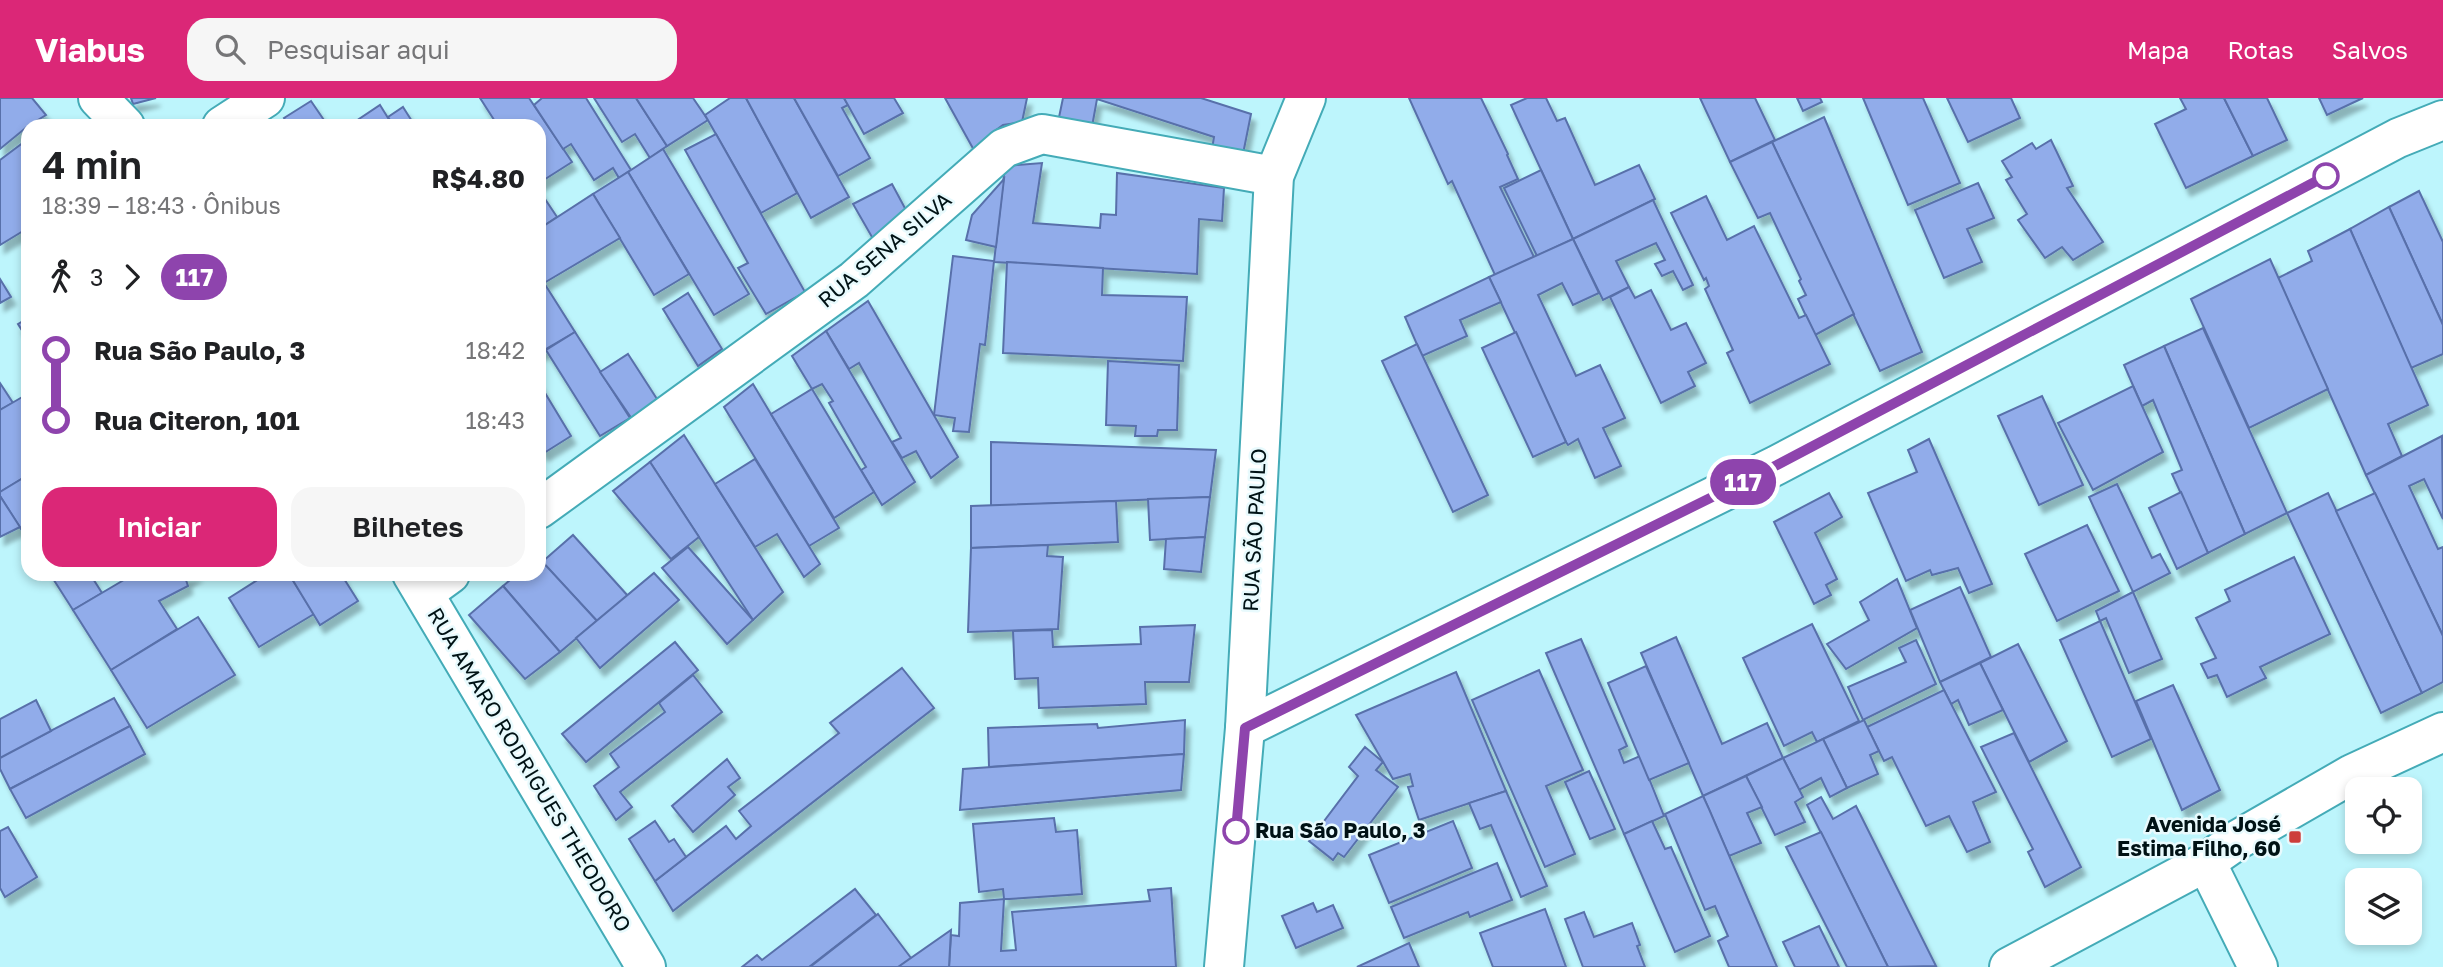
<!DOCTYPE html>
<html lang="pt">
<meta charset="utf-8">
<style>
body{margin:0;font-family:"Golos Text",sans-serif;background:#f6f6f6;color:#202124;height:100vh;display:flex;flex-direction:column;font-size:26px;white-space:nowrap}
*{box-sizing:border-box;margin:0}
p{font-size:23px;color:#757577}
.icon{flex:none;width:38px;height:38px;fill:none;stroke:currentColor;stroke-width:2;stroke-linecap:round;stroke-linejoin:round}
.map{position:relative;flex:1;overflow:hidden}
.panel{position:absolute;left:21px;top:21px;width:525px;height:462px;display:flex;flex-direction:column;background:#fff;border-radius:21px;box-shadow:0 4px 10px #0003}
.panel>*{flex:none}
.badge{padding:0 14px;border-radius:23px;font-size:24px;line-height:46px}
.fabs{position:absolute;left:2345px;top:679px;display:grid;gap:14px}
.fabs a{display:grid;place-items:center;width:77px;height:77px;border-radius:14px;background:#fff;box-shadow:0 4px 10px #0003;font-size:35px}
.map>.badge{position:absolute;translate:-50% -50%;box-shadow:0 0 0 4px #fff}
.legs{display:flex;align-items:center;gap:10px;height:77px;padding:0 21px;font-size:23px}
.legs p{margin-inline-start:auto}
.overview{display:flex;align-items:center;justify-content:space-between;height:119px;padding:0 21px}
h1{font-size:38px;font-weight:600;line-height:52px}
.primary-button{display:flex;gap:14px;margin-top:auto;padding:14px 21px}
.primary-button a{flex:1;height:80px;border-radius:21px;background:#db2777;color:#fff;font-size:28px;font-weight:600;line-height:80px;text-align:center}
.primary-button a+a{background:#f6f6f6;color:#202124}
ul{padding:0 21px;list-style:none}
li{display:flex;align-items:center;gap:24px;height:70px;font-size:26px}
li i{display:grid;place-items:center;width:10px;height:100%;margin:0 9px;background:currentColor}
li i::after{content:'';width:18px;height:18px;margin:-9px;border:5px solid;border-radius:50%;background:#fff}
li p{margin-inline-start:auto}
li:first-child i{background:linear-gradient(#0000 50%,currentColor 0)}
li:last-child i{background:linear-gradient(currentColor 50%,#0000 0)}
header{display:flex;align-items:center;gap:42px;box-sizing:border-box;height:98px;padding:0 35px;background:#db2777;color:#fff}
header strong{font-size:33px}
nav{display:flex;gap:38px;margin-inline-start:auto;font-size:24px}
.search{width:490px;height:63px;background:#f6f6f6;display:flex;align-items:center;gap:18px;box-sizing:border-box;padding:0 24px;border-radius:21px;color:#757577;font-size:26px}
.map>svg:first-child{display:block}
.building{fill:#91acea;stroke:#5870aa;stroke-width:2;filter:url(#shadow)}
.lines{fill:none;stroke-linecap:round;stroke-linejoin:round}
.minor-casing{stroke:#44abb7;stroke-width:42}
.minor{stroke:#fff;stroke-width:38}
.line-1-casing{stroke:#fff;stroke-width:16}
.line-1{stroke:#8e44ad;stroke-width:10}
.stop-1-dot{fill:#fff;stroke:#8e44ad;stroke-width:3.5}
.poi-dot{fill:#cd3e3b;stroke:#e8fafd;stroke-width:2.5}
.labels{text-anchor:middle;stroke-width:5;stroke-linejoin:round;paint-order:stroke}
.street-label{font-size:21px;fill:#001215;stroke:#e8fafd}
.poi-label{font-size:21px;font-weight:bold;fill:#001215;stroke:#e8fafd;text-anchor:end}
.stop-label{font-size:21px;font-weight:bold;fill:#001215;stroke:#e8fafd;text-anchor:start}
</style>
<header>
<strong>Viabus</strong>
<div class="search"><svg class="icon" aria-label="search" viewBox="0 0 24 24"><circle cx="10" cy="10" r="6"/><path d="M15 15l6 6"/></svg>Pesquisar aqui</div>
<nav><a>Mapa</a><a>Rotas</a><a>Salvos</a></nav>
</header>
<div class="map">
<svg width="2443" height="869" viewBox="0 0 2443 869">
<defs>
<filter id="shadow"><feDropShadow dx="4.5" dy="8" stdDeviation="2" flood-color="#0004"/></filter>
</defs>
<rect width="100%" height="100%" fill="#bdf5fc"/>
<!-- building -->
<g class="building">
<path d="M0,0H32L46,17L28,28L0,51Z"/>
<path d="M131,0H156L133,6Z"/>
<path d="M480,0H529L572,64L539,85V28H498Z"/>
<path d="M542,0H586L631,72L619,80L613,70L594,82L571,46L563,51L534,7Z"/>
<path d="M594,0H636L667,48L650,60L635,36L622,44Z"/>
<path d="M636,0H693L708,22L667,48Z"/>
<path d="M730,0H746L797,95L761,115L705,17Z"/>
<path d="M746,0H794L849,99L811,120Z"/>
<path d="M794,0H844L848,7L842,10L870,60L838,78Z"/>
<path d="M844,0H894L903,15L864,36Z"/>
<path d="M945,0H1027L1022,24L1003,27L992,35L975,54Z"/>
<path d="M1063,0H1201L1251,16L1243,56L1212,51L1214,39L1097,1L1091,34L1057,29Z"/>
<path d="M1409,0H1481L1508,56L1507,57L1518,81L1500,89L1534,159L1495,177L1452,83L1448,86Z"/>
<path d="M1527,0H1546L1557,23L1565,20L1595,87L1639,67L1655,101L1573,141L1511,7Z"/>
<path d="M1700,0H1755L1775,42L1730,64Z"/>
<path d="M1797,0H1820L1822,4L1803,13Z"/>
<path d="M1863,0H1923L1960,85L1908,107Z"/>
<path d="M1947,0H2011L2020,20L1968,44Z"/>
<path d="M2180,0H2224L2253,58L2186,90L2155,26L2186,11Z"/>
<path d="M2224,0H2267L2287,42L2253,58Z"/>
<path d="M2319,0H2363L2327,17Z"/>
<path d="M311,3L328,28H289L284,20Z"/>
<path d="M380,7L393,28H350V27Z"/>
<path d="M403,9L415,28H394L388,19Z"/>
<path d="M1824,19L1922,254L1880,273L1772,44Z"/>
<path d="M716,36L805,194L766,216L738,170L748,165L685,52Z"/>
<path d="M28,41V130L0,147V62Z"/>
<path d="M2051,42L2073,88L2067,90L2103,144L2073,162L2062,149L2045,160L2018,122L2027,116L2006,82L2012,79L2002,63L2032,45L2036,51Z"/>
<path d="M1772,44L1854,216L1815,237L1798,201L1806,197L1799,183L1801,181L1770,115L1758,120L1730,64Z"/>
<path d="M663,51L749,196L714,217L628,74Z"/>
<path d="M1042,65L1033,125L1100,130L1101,116L1116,117L1117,75L1224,90L1222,123L1199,121L1197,176L994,164L1005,68Z"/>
<path d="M1541,72L1573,141L1537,158L1504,90Z"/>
<path d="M628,74L689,176L654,197L593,96Z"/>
<path d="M1004,81L996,149L966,142L972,117Z"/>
<path d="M1978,85L1994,120L1967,131L1982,164L1944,180L1915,112Z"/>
<path d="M892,86L914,127L876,146L853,106Z"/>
<path d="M539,92L557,119L539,131Z"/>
<path d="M2419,93L2443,144V227L2389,109Z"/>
<path d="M593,96L620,140L544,185L539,177V131Z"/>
<path d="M1706,98L1727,142L1754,128L1799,220L1806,217L1830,266L1750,305L1727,255L1733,252L1705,191L1709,188L1706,180L1704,182L1671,115Z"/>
<path d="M1653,102L1693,187L1683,192L1673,173L1662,178L1655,166L1665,162L1656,145L1616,163L1629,189L1603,202L1573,141Z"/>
<path d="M2389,109L2443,227V256L2411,270L2350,131Z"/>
<path d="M2350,131L2428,307L2388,326L2402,358L2366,377L2278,180L2312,163L2308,153Z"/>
<path d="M1573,141L1599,195L1573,207L1562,185L1538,197L1576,278L1600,267L1625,320L1603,330L1621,368L1595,380L1578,341L1568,347L1566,344L1489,179Z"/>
<path d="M953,158L994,163L985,247L980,246L969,334L953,333L955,320L934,317Z"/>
<path d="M2270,161L2328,291L2249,330L2191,201Z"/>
<path d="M1007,164L1103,170L1102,197L1187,199L1183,263L1003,255Z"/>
<path d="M539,177L575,234L539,255Z"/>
<path d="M1489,179L1501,204L1460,222L1467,238L1422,258L1405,219Z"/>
<path d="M0,181L11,199L0,205Z"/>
<path d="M1629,189L1635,200L1651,192L1671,232L1686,225L1706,265L1688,274L1695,288L1661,305L1610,199Z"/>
<path d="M688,195L722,251L698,268L663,211Z"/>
<path d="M868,203L958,359L931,380L916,353L902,360L892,344L901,340L859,265L849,271L826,233Z"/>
<path d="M28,220V242L18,226Z"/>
<path d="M2203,230L2287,415L2245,436L2164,248Z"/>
<path d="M826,233L915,384L882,407L861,372L866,369L829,305L833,303L822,286L812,291L792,258Z"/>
<path d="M575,234L630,320L600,338L546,252Z"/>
<path d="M1516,234L1566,344L1533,359L1482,250Z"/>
<path d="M1417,246L1488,397L1453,414L1382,263Z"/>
<path d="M2164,248L2245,436L2208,455L2172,376L2182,372L2153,302L2142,308L2124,267Z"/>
<path d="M628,256L657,301L632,321L600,274Z"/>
<path d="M1108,263L1179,267L1177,332H1158L1157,338H1135L1136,328L1106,327Z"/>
<path d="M0,285L13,305L0,312Z"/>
<path d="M539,285L571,338L544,355L539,348Z"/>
<path d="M753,286L839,430L809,448L724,309Z"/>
<path d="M2133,288L2163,354L2093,392L2058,325Z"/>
<path d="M812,291L874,394L834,420L771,316Z"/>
<path d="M24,298L28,305V377L0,394V312Z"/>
<path d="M2042,298L2083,387L2039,407L1998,318Z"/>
<path d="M684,337L783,494L753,522L650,364Z"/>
<path d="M2442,338L2443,421L2424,381L2409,388L2438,451L2443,449V538L2366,377Z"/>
<path d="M1929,341L1992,486L1969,495L1958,470L1932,477L1930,472L1906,483L1868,395L1917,374L1908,352Z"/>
<path d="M991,344L1216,352L1210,399L991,408Z"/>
<path d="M755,361L820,466L804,479L777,436L755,449L715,386Z"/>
<path d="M650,364L699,439L671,461L613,393Z"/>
<path d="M28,377V442L0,398V394Z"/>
<path d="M2117,386L2152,460L2160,456L2170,475L2133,494L2089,399Z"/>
<path d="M2181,394L2208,455L2177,471L2149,410Z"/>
<path d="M1829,395L1842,419L1815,435L1837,481L1826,487L1831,497L1814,506L1774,424Z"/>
<path d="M2328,395L2422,595L2381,615L2287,415Z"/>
<path d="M2375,395L2443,538V584L2422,595L2336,413Z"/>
<path d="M0,398L20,429L0,439Z"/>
<path d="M1210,399L1205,439L1150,442L1148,401Z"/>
<path d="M1116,403L1118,444L971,450V408Z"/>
<path d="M2087,427L2119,493L2057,523L2025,456Z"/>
<path d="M573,437L628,498L597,523L542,464Z"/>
<path d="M1205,439L1201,474L1164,471L1166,441Z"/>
<path d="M1048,447L1047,458L1063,459L1058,531L968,534L971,450Z"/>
<path d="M688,449L753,522L727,546L662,470Z"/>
<path d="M2294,459L2330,536L2260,569L2266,580L2227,599L2217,577L2208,580L2201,566L2216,560L2196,520L2230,503L2225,492Z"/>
<path d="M539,460L597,523L560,554L503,488L517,476H539Z"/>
<path d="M654,475L679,502L600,570L576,540Z"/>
<path d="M50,476H90L102,495L73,512Z"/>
<path d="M134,476H196L186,482L188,488L159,503L177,531L111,572L73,512Z"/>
<path d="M267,476H289L314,516L259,549L229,500Z"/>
<path d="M289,476H341L358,503L320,527Z"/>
<path d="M1897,481L1917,530L1846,571L1827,546L1869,522L1860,504Z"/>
<path d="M503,488L560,554L525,581L469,517Z"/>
<path d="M1960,489L1991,559L1940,584L1910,512Z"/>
<path d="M2133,494L2162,561L2129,575L2106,520L2100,523L2096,513Z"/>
<path d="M198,519L235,577L147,630L111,572Z"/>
<path d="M2100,523L2151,641L2112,659L2060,542Z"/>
<path d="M1812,526L1859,623L1817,644L1812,634L1784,648L1743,560Z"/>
<path d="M1195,527L1189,584H1145L1146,606L1039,610L1038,580L1015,581L1013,533L1052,532L1053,549L1141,546L1140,529Z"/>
<path d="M1676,539L1722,646L1767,625L1783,660L1703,698L1641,555Z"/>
<path d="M1581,541L1627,648L1619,652L1624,665L1640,658L1664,718L1624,736L1546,555Z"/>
<path d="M1916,542L1936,586L1863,622L1848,589L1906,564L1899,550Z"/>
<path d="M675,544L698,572L586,664L562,636Z"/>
<path d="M2018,546L2067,643L2029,664L1980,565Z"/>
<path d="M1980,565L2003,612L1969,627L1958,602L1951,606L1940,584Z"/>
<path d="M1646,568L1689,665L1649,682L1608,585Z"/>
<path d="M902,570L934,610L673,813L655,783L726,728L736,741L751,728L739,713L839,635L830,625Z"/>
<path d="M1539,572L1583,672L1546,688L1575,756L1545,769L1472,602Z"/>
<path d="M1456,574L1506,693L1419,722L1408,689L1413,688L1410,676L1393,681L1356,617Z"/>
<path d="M693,577L722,614L620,694L632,709L616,722L594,688L619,669L610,656L665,614L659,605Z"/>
<path d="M2173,587L2220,692L2182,712L2136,603Z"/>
<path d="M1944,592L1996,694L1973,704L1990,744L1967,754L1949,718L1926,728L1892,659L1884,663L1867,629Z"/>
<path d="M114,600L130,628L10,691L0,671V659Z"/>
<path d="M36,602L51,633L0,660V621Z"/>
<path d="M1185,622L1184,656L989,669L988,630L1097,626L1098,630Z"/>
<path d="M1864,622L1879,653L1870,657L1878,676L1847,690L1823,641Z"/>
<path d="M130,628L145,656L26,720L10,691Z"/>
<path d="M2014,635L2081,769L2045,789L2028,754L2033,751L1981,649Z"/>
<path d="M1823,641L1847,690L1830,699L1821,680L1799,692L1783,660Z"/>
<path d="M1365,649L1383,664L1376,672L1398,689L1344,759L1338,755L1333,762L1309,743L1358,678L1349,669Z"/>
<path d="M1184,656L1181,692L960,712L963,671Z"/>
<path d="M1783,660L1803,699L1795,704L1805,724L1775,737L1746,678Z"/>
<path d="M727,661L740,680L728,689L735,697L693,734L672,708Z"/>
<path d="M1589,673L1615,731L1590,741L1565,684Z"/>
<path d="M1746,678L1762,709L1747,715L1761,745L1729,758L1703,698Z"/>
<path d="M1506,693L1547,788L1521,799L1491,727L1480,731L1469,705Z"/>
<path d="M1703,698L1709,711L1777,869H1729L1718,843L1728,838L1715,808L1705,812L1665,716Z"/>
<path d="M1821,699L1833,721L1856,708L1936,868L1888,869L1807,707Z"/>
<path d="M1054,720L1056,734L1077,732L1082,796L1009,801H1004L1003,791L979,794L973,726Z"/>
<path d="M655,723L669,744L674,741L686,759L655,783L629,741Z"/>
<path d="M1453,723L1472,770L1389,805L1369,757Z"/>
<path d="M1652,723L1665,751L1671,749L1710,838L1675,854L1624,736Z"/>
<path d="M8,729L37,779L5,799L0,790V733Z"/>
<path d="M1821,734L1888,869H1847L1786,749Z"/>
<path d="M1497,765L1512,802L1470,819L1468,814L1404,840L1391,809Z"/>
<path d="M1171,790L1176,869H949L951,837L959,838L960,805L1004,801L1001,853L1016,852L1012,814L1150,803L1148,792Z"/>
<path d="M855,791L876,817L809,869H742L757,857L762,862Z"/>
<path d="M1313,805L1317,814L1333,807L1343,830L1296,850L1282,818Z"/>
<path d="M1545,811L1566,869H1493L1480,835Z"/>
<path d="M1584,814L1594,839L1632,825L1640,847L1637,848L1645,869H1583L1565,821Z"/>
<path d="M878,816L911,860L899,869H810Z"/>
<path d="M1819,828L1839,869H1795L1783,844Z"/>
<path d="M951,832L949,869H898Z"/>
<path d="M1409,845L1419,869H1357Z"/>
</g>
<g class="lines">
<defs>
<g id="minor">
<path d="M98,0L125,28"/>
<path d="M222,28L265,0"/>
<path d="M539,411L854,182L1004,50L1042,36L1274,78"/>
<path d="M412,476L646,869"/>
<path d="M424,495L450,476"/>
<path d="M1245,630L1777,367L2398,40L2443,22"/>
<path d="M2206,764L2258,869"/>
<path d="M1224,869L1245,630L1274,78L1306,0"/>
<path d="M2009,869L2206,764L2239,741L2352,676L2443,634"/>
</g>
</defs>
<!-- minor casing -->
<use href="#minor" class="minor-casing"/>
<!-- minor -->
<use href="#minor" class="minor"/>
</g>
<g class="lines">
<defs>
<path id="line-1" d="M1236,733L1245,630L1777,367L2326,78"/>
</defs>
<!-- line-1 casing -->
<use href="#line-1" class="line-1-casing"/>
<!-- line-1 -->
<use href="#line-1" class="line-1"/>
</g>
<!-- markers -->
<g class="stop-1-dot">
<circle cx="2326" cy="78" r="12"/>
<circle cx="1236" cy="733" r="12"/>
</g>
<rect class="poi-dot" x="2288" y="732" width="14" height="14" rx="3.5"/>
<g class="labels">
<!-- street labels -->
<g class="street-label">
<text transform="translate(885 152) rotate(-40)" y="7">RUA SENA SILVA</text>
<text transform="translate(1255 432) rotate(-87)" y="7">RUA SÃO PAULO</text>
<text transform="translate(529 672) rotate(59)" y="7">RUA AMARO RODRIGUES THEODORO</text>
</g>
<!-- poi labels -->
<g class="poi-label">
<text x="2281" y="734">Avenida José<tspan x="2281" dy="24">Estima Filho, 60</tspan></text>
</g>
<!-- stop labels -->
<g class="stop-label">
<text x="1255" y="740">Rua São Paulo, 3</text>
</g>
</g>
</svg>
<div class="fabs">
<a><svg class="icon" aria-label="locate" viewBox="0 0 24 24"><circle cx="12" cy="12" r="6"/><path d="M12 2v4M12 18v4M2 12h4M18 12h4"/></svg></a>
<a><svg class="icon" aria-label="layers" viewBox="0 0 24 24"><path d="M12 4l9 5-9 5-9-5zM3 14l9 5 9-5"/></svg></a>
</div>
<b class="badge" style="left:1743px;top:384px;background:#8e44ad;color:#fff">117</b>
<section class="panel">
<div class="overview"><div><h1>4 min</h1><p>18:39 – 18:43 · Ônibus</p></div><b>R$4.80</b></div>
<div class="legs"><svg class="icon" aria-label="walk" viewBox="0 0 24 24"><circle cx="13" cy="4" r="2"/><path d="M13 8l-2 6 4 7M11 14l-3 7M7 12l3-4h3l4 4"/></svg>3<svg class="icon" aria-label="forward" viewBox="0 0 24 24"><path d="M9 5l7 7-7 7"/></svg><b class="badge" style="background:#8e44ad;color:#fff">117</b></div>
<ul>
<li><i style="color:#8e44ad"></i><b>Rua São Paulo, 3</b><p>18:42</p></li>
<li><i style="color:#8e44ad"></i><b>Rua Citeron, 101</b><p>18:43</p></li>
</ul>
<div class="primary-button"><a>Iniciar</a><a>Bilhetes</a></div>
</section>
</div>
